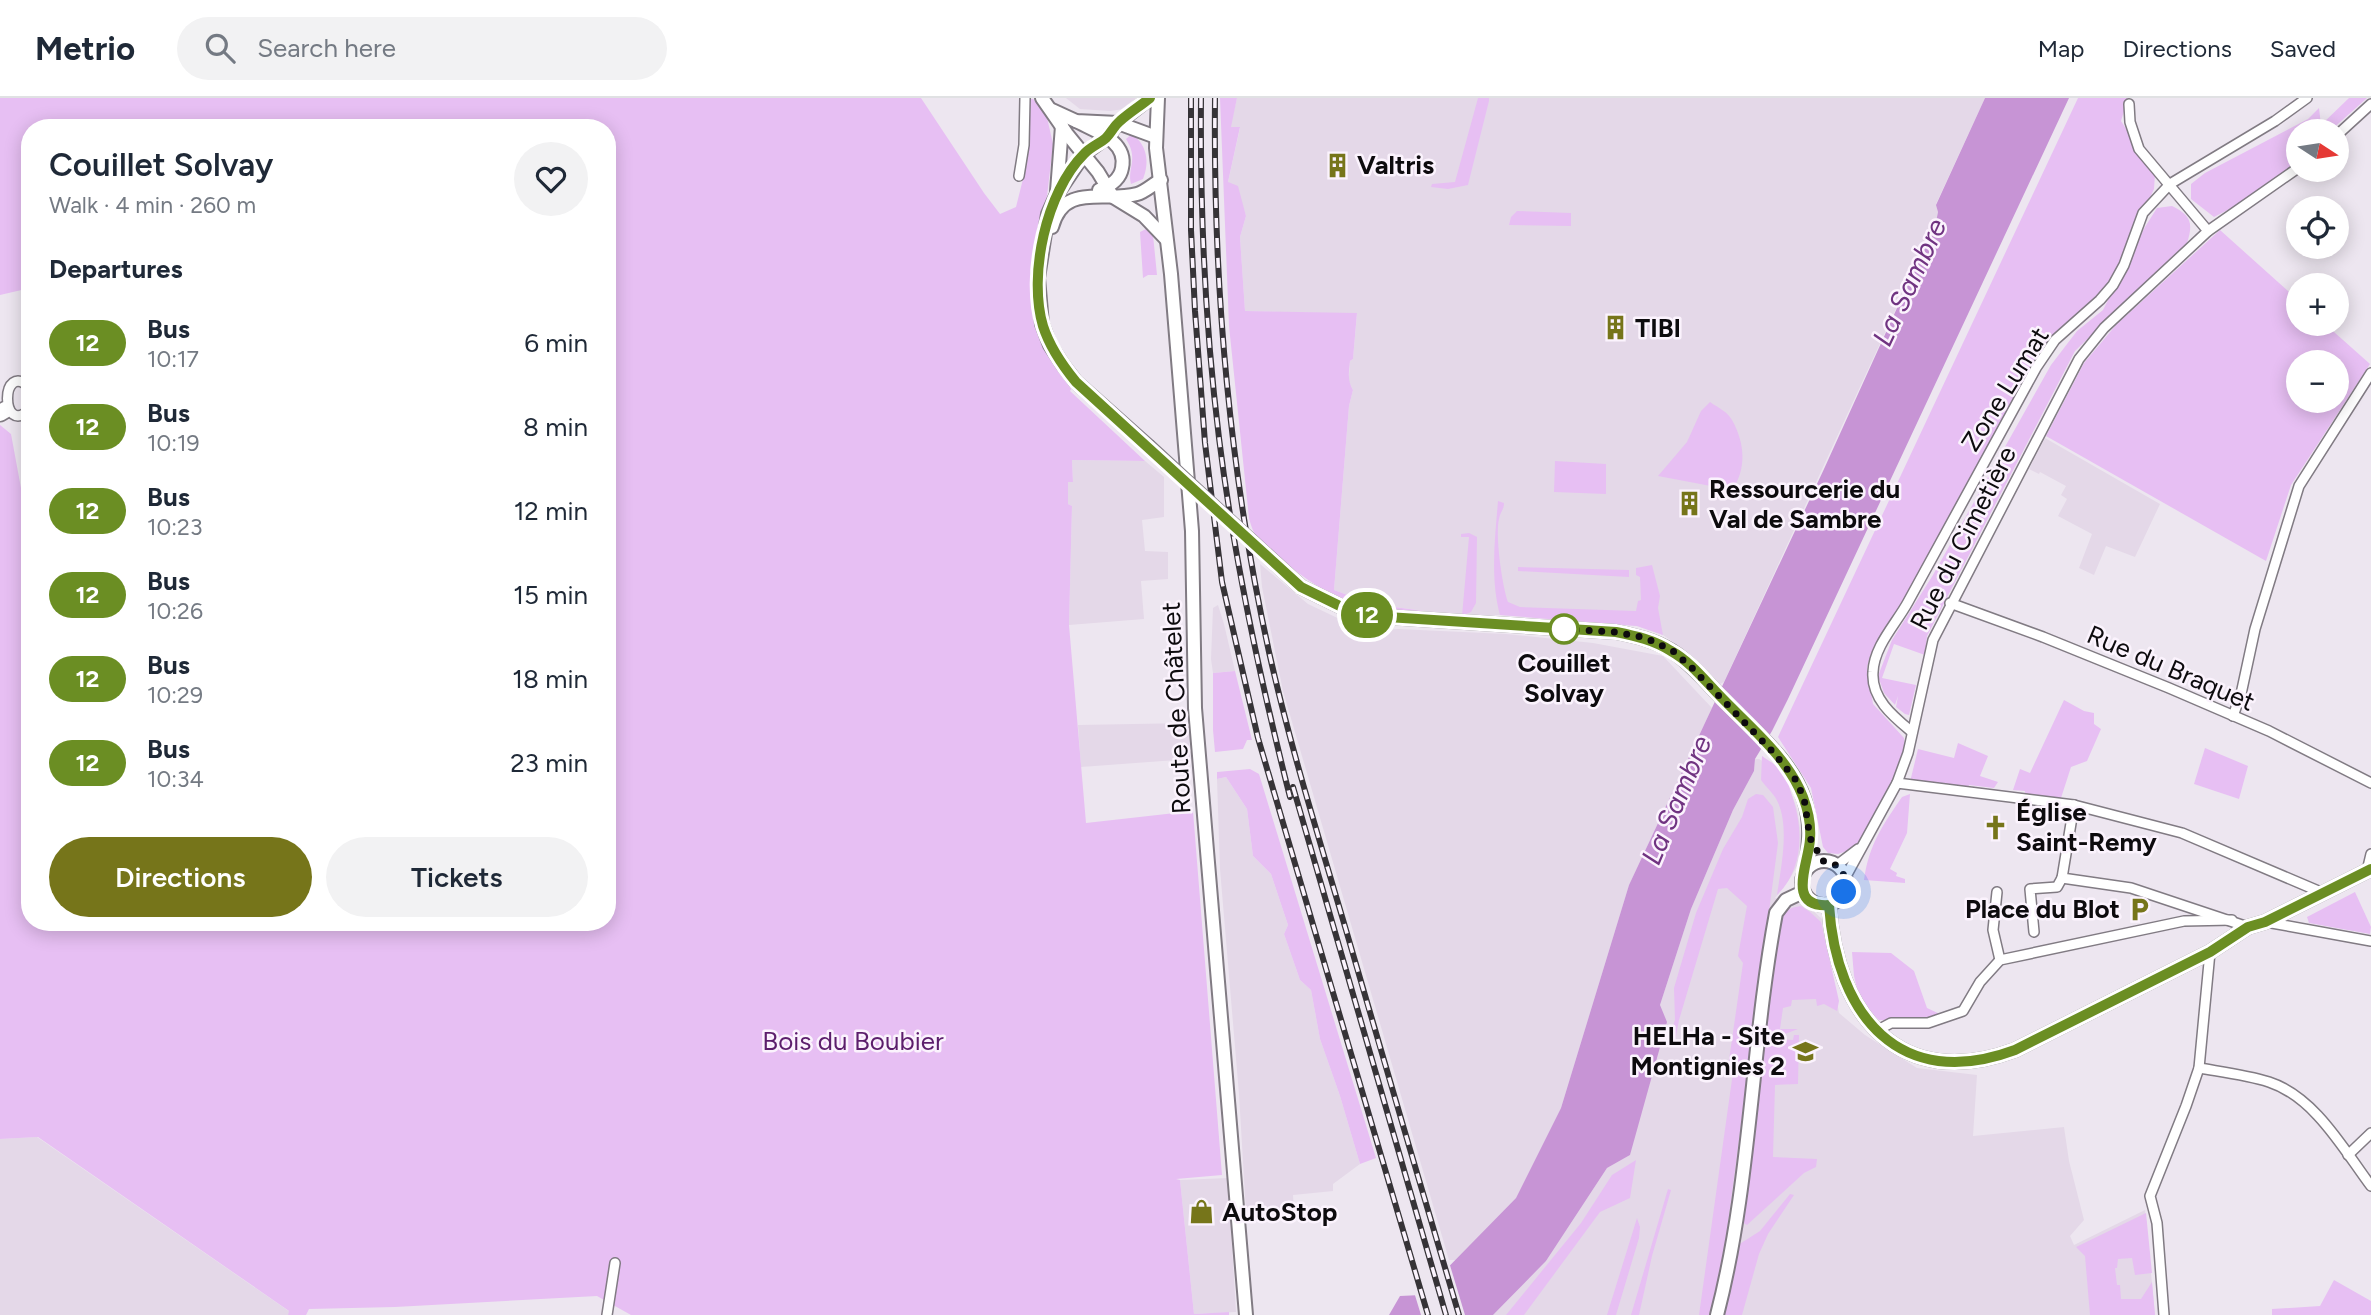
<!DOCTYPE html>
<meta charset="utf-8">
<style>
body{margin:0;font-family:Figtree,sans-serif;background:#f2f2f3;color:#1f2937;height:100vh;display:flex;flex-direction:column;font-size:26px;white-space:nowrap}
*{box-sizing:border-box;margin:0}
p{font-size:23px;color:#747a83}
.icon{flex:none;width:38px;height:38px;fill:none;stroke:currentColor;stroke-width:2;stroke-linecap:round;stroke-linejoin:round}
.map{position:relative;flex:1;overflow:hidden}
.side{position:absolute;left:21px;top:21px;width:595px;height:812px;display:flex;flex-direction:column;background:#fff;border-radius:28px;box-shadow:0 4px 18px #0003}
.side>*{flex:none}
.badge{padding:0 14px;border-radius:23px;font-size:24px;line-height:46px}
.needle{width:46px;rotate:102deg}
.buttons{position:absolute;left:2286px;top:21px;display:grid;gap:14px}
.buttons a{display:grid;place-items:center;width:63px;height:63px;border-radius:50%;background:#fff;box-shadow:0 4px 18px #0003;font-size:35px}
.you{position:absolute;width:35px;height:35px;margin:-18px;border:5px solid #fff;border-radius:50%;background:#1a73e8;box-shadow:0 0 0 10px #1a73e833}
.map>.badge{position:absolute;translate:-50% -50%;box-shadow:0 0 0 4px #fff}
h2{padding:0 28px;font-size:26px;line-height:63px}
.round{display:grid;place-items:center;flex:none;width:74px;height:74px;border-radius:37px;background:#f2f2f3}
.head{display:flex;align-items:center;justify-content:space-between;height:119px;padding:0 28px}
h1{font-size:33px;font-weight:600;line-height:52px}
.cta{display:flex;gap:14px;margin-top:auto;padding:14px 28px}
.cta a{flex:1;height:80px;border-radius:42px;background:#76751a;color:#fff;font-size:28px;font-weight:600;line-height:80px;text-align:center}
.cta a+a{background:#f2f2f3;color:#1f2937}
ul{padding:0;list-style:none}
li{display:flex;align-items:center;gap:21px;height:84px;padding:0 28px}
li div{flex:1}
li b{display:block;font-size:26px}
li em{font-style:normal}
li .badge{min-width:77px;font-weight:700;text-align:center}
header{display:flex;align-items:center;gap:42px;box-sizing:border-box;height:98px;padding:0 35px;background:#fff;border-bottom:2px solid #e0e1e3}
header strong{font-size:33px}
nav{display:flex;gap:38px;margin-inline-start:auto;font-size:24px}
.search{width:490px;height:63px;background:#f2f2f3;display:flex;align-items:center;gap:18px;box-sizing:border-box;padding:0 24px;border-radius:38px;color:#747a83;font-size:26px}
.map>svg:first-child{display:block}
.built{fill:#e4d8e8}
.green{fill:#e7bff3;fill-rule:evenodd}
.water{fill:#c794d5}
.pier{fill:#ede6f0}
.lines{fill:none;stroke-linecap:round;stroke-linejoin:round}
.street-casing{stroke:#817b83;stroke-width:12}
.secondary-casing{stroke:#817b83;stroke-width:16}
.highway-casing{stroke:#817b83;stroke-width:19}
.street{stroke:#fff;stroke-width:9}
.secondary{stroke:#fff;stroke-width:12}
.highway{stroke:#fff;stroke-width:16}
.rail-casing{stroke:#363337;stroke-width:6}
.rail{stroke:#fbf3fd;stroke-width:3.5;stroke-dasharray:10;stroke-linecap:butt}
.secondary-bridge-casing{stroke:#817b83;stroke-width:16;stroke-linecap:butt}
.secondary-bridge{stroke:#fff;stroke-width:12}
.line-casing{stroke:#fff;stroke-width:16}
.line{stroke:#6b8e23;stroke-width:10}
.walk{stroke:#0d0b0e;stroke-width:7;stroke-dasharray:0 12.6}
.stop-dot{fill:#fff;stroke:#6b8e23;stroke-width:3.5}
.labels{text-anchor:middle;stroke-width:5;stroke-linejoin:round;paint-order:stroke}
.poi-label{font-size:26px;font-weight:bold;fill:#0d0b0e;stroke:#fbf3fd;text-anchor:start}
.street-label{font-size:26px;fill:#0d0b0e;stroke:#fbf3fd}
.stop-label{font-size:26px;font-weight:bold;fill:#0d0b0e;stroke:#fbf3fd}
.park-label{font-size:26px;fill:#5c1e6c;stroke:#fbf3fd}
.water-label{font-size:28px;font-style:italic;fill:#703381;stroke:#fbf3fd}
</style>
<header>
<strong>Metrio</strong>
<div class="search"><svg class="icon" aria-label="search" viewBox="0 0 24 24"><circle cx="10" cy="10" r="6"/><path d="M15 15l6 6"/></svg>Search here</div>
<nav><a>Map</a><a>Directions</a><a>Saved</a></nav>
</header>
<div class="map">
<svg width="2371" height="1217" viewBox="0 0 2371 1217">
<rect width="100%" height="100%" fill="#ede6f0"/>
<!-- built -->
<g class="built">
<path d="M1066,0H1139L1131,10L1110,13L1080,11Z"/>
<path d="M1237,0H1985L1936,106L1938,114L1936,124L1724,584L1720,586L1689,555L1663,537L1637,528L1500,517L1462,518L1372,506L1334,492L1349,308L1353,292L1349,284V278L1350,263L1353,261L1357,216L1245,213L1240,139L1246,118L1241,103L1228,84L1240,30L1230,29Z"/>
<path d="M2045,340L2160,406L2135,459L2106,448L2094,477L2079,470L2092,436L2058,418L2067,401L2061,397L2066,388L2040,374L2039,376L2029,371Z"/>
<path d="M1072,362L1145,363L1164,379V419L1142,422L1145,453L1168,454V481L1141,483L1144,521L1069,527L1072,408L1068,406V384H1073Z"/>
<path d="M1260,466L1308,506L1365,533L1398,531L1506,536L1593,545L1663,558L1712,610L1629,787L1561,1010L1516,1100L1456,1162H1449L1283,593L1262,489Z"/>
<path d="M1218,507L1224,526L1235,573L1213,575L1211,561L1213,510Z"/>
<path d="M1189,625L1190,661L1081,669L1078,627Z"/>
<path d="M1755,661H1759L1784,675L1797,711L1802,742L1797,768L1789,782L1775,800L1807,807L1823,822L1839,915L1865,937L1917,970L1977,977L1973,1038L2064,1029L2069,1063L2084,1122L2070,1138L2074,1147L2145,1112L2155,1217H1493L1546,1163L1607,1070L1630,1057L1660,907L1691,811L1733,712L1754,673Z"/>
<path d="M1226,679L1247,711L1253,758L1271,776L1288,827L1284,836L1300,882L1311,892L1320,941L1340,998L1360,1066L1333,1086V1093L1293,1097L1294,1113L1246,1114L1239,996L1220,771L1217,681Z"/>
<path d="M37,1039L290,1214L288,1217H0V1041Z"/>
<path d="M1228,1080L1236,1214L1194,1216L1180,1082Z"/>
</g>
<!-- green -->
<g class="green">
<path d="M0,0H921L984,95L1000,116L1016,109L1027,65L1031,1H1033L1046,15L1053,46L1046,107L1038,229L1057,271L1073,288L1070,293L1145,363L1072,362L1073,384H1068V406L1072,408L1069,527L1086,725L1193,713L1222,1077L1176,1081L1180,1082L1194,1216L1229,1214V1217H631L597,1198L395,1209L309,1211L306,1217H288L289,1213L38,1039L0,1041V327L11,336L28,428L30,429V824H607V30H30V190L0,197Z"/>
<path d="M1220,0H1237L1231,29H1240L1228,84L1238,88L1246,118L1240,139L1245,213L1357,215L1353,261L1350,263C1349,274 1347,282 1353,292L1349,308L1334,492L1372,506L1424,513C1359,512 1331,503 1281,461C1263,446 1255,444 1249,420L1229,228Z"/>
<path d="M1478,0H1489V3L1468,87L1448,91L1431,89L1432,86L1455,84Z"/>
<path d="M2078,0H2128L2121,23L2155,76L2154,91L2115,176L2095,201L2043,250L1918,486L1871,555L1867,569L1873,606L1904,640L1905,650L1893,691L1856,750L1838,756L1828,755L1823,749L1811,690L1778,639Z"/>
<path d="M2349,0H2367L2330,33H2298V63L2263,94L2214,119L2191,101V86L2205,75L2308,21L2319,10L2321,27Z"/>
<path d="M1132,36C1147,47 1150,64 1143,81L1131,86C1127,70 1139,61 1126,41Z"/>
<path d="M2172,108C2190,117 2194,124 2187,145L2075,253L1927,538L1925,557L1894,546L1882,580L1916,587L1909,617L1905,616L1896,609L1898,598L1895,607L1884,595L1878,578L1892,542L1933,477L2051,267L2077,233L2103,212L2145,129L2157,110Z"/>
<path d="M1517,113L1571,115V128L1509,127L1511,119Z"/>
<path d="M1146,131L1153,137L1157,177H1148L1143,180L1140,134Z"/>
<path d="M2220,132L2298,202V226H2325L2370,266L2291,387L2266,463L2046,338L2084,265L2116,227ZM2298,264H2336V303H2298Z"/>
<path d="M1710,304C1717,309 1728,314 1732,322C1745,345 1747,371 1732,392L1658,378L1687,344L1701,313Z"/>
<path d="M1555,363L1606,366V396L1554,394Z"/>
<path d="M1498,403L1504,405C1504,412 1500,414 1499,421C1495,437 1502,487 1508,504L1520,509L1636,513L1638,503L1641,502L1640,479L1636,477V470L1652,467L1660,498L1658,510L1663,537L1637,528L1500,517C1490,480 1495,440 1498,403Z"/>
<path d="M1469,435L1477,439L1476,505L1471,514L1462,518L1469,439H1461V436Z"/>
<path d="M1518,469L1629,472V479L1518,473Z"/>
<path d="M1235,573L1252,642H1247L1243,651L1215,654L1213,632V575Z"/>
<path d="M2064,602L2084,613L2094,615V626L2101,631L2087,663L2071,669L2061,700H2024L2025,693L2013,692L2020,671L2030,675Z"/>
<path d="M1958,645L1988,658L1980,678L1998,684L1994,690L1969,687L1968,695L1910,684L1918,651L1954,660Z"/>
<path d="M2205,650L2248,668L2239,701L2194,686Z"/>
<path d="M1762,658C1769,663 1779,668 1784,675C1788,680 1789,689 1791,695C1804,729 1804,771 1777,797C1781,769 1791,724 1775,699C1771,693 1765,688 1761,682Z"/>
<path d="M1250,671L1259,676L1376,1060L1360,1066L1340,998L1320,941L1311,892L1300,882L1284,836L1288,827L1271,776L1253,758L1247,711L1226,679L1217,681V674Z"/>
<path d="M1756,696L1763,697L1773,709L1778,745L1722,1171L1709,1217H1699L1734,967L1729,962L1743,865L1738,858L1747,808L1727,790L1718,791L1679,922L1675,943L1672,931L1675,922L1674,890L1696,815L1723,751L1742,719L1748,701Z"/>
<path d="M1910,696L1907,735L1890,771L1897,775L1896,778L1905,781V785L1864,782C1869,747 1882,728 1902,699Z"/>
<path d="M2355,794L2371,829L2370,836L2309,825L2307,819Z"/>
<path d="M1801,808L1810,814L1821,824L1839,903L1837,913L1824,906L1817,908L1816,901L1792,902L1791,908L1783,910L1780,931H1798L1785,936H1779L1778,941L1793,942L1794,937H1799L1798,986L1775,987L1773,1059L1817,1061L1816,1069L1804,1075L1747,1127L1740,1123L1779,830C1783,816 1785,810 1801,808Z"/>
<path d="M1852,854L1891,855L1914,873L1927,910L1942,917L1935,923L1879,922L1861,907L1854,878Z"/>
<path d="M1636,1062L1630,1100L1600,1114L1524,1217H1506L1581,1125L1612,1077Z"/>
<path d="M1668,1091L1671,1092L1652,1158L1639,1217H1631Z"/>
<path d="M1790,1096L1794,1097L1768,1136L1759,1156L1742,1217H1723L1738,1147L1760,1133Z"/>
<path d="M2146,1115L2152,1175L2135,1177L2132,1160L2118,1161L2117,1170H2115L2117,1187H2120L2121,1201H2141L2152,1184L2155,1217H2090L2085,1158L2076,1149Z"/>
<path d="M1637,1120L1640,1129L1639,1140L1616,1217H1607Z"/>
<path d="M2334,1182L2371,1203V1217H2272V1211L2320,1208Z"/>
</g>
<!-- water -->
<path class="water" d="M1985,0H2069L1788,601L1772,633L1755,661L1754,673L1733,712L1691,811L1660,907L1667,924L1630,1057L1607,1070L1546,1163L1493,1217H1389L1400,1198L1421,1197L1516,1100L1561,1010L1629,787L1824,371L1936,124L1938,114L1936,107Z"/>
<!-- pier -->
<path class="pier" d="M1449,1164L1465,1217H1421L1414,1194L1419,1193Z"/>
<g class="lines">
<defs>
<g id="street">
<path d="M2129,6L2130,24L2139,51L2208,133"/>
<path d="M2336,38L2371,6"/>
<path d="M1019,78L1024,47L1025,0"/>
<path d="M30,290C0,260 0,341 30,311"/>
<path d="M1950,505L2043,539L2169,590L2269,633L2371,685"/>
<path d="M2233,618L2241,596L2255,531L2299,388L2371,275"/>
<path d="M1912,634C1894,619 1871,601 1873,574C1874,548 1896,526 1908,504C1950,426 1993,348 2036,270L2055,242L2100,202L2113,187L2124,167L2143,115L2170,86L2275,23L2307,0"/>
<path d="M1897,685L2074,707L2182,735L2323,795"/>
<path d="M2074,707L2062,780L2131,790L2248,829"/>
<path d="M1837,767L1858,751"/>
<path d="M2367,773L2371,756"/>
<path d="M1845,780L1897,685L1908,655L1933,542L2079,261L2104,230L2208,133L2298,70"/>
<path d="M1997,794L1993,832L2000,862"/>
<path d="M2266,824L2371,843"/>
<path d="M2034,834L2030,791L2057,789L2062,780"/>
<path d="M1876,933L1891,925H1928L1963,913L1980,884L2000,862L2184,823L2232,822"/>
<path d="M2199,970C2222,974 2247,977 2269,984C2315,999 2344,1052 2371,1088"/>
<path d="M2348,1057L2371,1035"/>
<path d="M607,1217L615,1165"/>
<path d="M2164,1217L2157,1125L2150,1098L2186,1008L2199,970L2210,854"/>
</g>
<g id="secondary">
<path d="M1042,0L1067,36L1098,74L1113,99L1144,118L1166,141"/>
<path d="M1158,0L1156,50L1171,176L1192,433L1195,610L1246,1217"/>
<path d="M1052,12L1076,23L1118,25L1156,39"/>
<path d="M1076,23C1095,33 1128,43 1122,70C1120,82 1110,88 1099,92"/>
<path d="M1057,93L1062,28"/>
<path d="M1052,129C1064,84 1104,105 1137,96C1145,94 1153,86 1161,82"/>
<path d="M1148,348L1076,284L1063,267L1050,247L1042,226L1038,180L1048,116L1057,96L1084,56L1107,39L1118,25L1150,0"/>
<path d="M1301,489L1350,513L1372,518L1616,534C1636,538 1654,542 1672,553C1691,565 1707,585 1723,601C1751,631 1791,661 1804,701C1812,725 1809,747 1806,771"/>
<circle cx="1824" cy="785" r="22"/>
<path d="M1829,807C1836,917 1900,995 2015,952L2210,854L2248,829L2265,824L2371,771"/>
<path d="M1717,1217C1751,1086 1751,948 1776,815L1786,802L1803,794"/>
</g>
<path id="highway" d="M0,315L5,312"/>
</defs>
<!-- street casing -->
<use href="#street" class="street-casing"/>
<!-- secondary casing -->
<use href="#secondary" class="secondary-casing"/>
<!-- highway casing -->
<use href="#highway" class="highway-casing"/>
<!-- street -->
<use href="#street" class="street"/>
<!-- secondary -->
<use href="#secondary" class="secondary"/>
<!-- highway -->
<use href="#highway" class="highway"/>
<defs>
<g id="rail">
<path d="M1191,0V132L1195,213L1205,345L1222,484L1258,640L1428,1217"/>
<path d="M1201,0C1200,114 1205,227 1219,340C1234,461 1260,581 1290,699"/>
<path d="M1215,0C1213,186 1229,372 1269,554C1290,648 1319,740 1346,832C1383,960 1421,1089 1459,1217"/>
<path d="M1293,689L1446,1217"/>
</g>
</defs>
<!-- rail casing -->
<use href="#rail" class="rail-casing"/>
<!-- rail -->
<use href="#rail" class="rail"/>
<defs>
<path id="secondary-bridge" d="M1148,348L1301,489"/>
</defs>
<!-- secondary-bridge casing -->
<use href="#secondary-bridge" class="secondary-bridge-casing"/>
<!-- secondary-bridge -->
<use href="#secondary-bridge" class="secondary-bridge"/>
</g>
<g class="lines">
<defs>
<path id="line" d="M1150,0C1140,8 1129,15 1120,23C1114,28 1111,35 1106,40C1099,46 1090,49 1084,56C1046,94 1028,177 1043,228C1050,250 1062,267 1076,284L1301,489L1350,513L1372,518L1616,534C1636,538 1654,542 1671,553C1691,564 1706,584 1722,600C1751,630 1788,660 1803,699C1808,712 1811,728 1810,741C1809,765 1785,810 1829,807C1836,917 1900,995 2015,952L2210,854L2248,829L2265,824L2371,771"/>
</defs>
<!-- line casing -->
<use href="#line" class="line-casing"/>
<!-- line -->
<use href="#line" class="line"/>
<!-- walk -->
<path class="walk" d="M1564,531L1616,534L1646,540L1673,553L1692,570L1773,654L1795,681L1804,700L1810,740L1823,763C1840,765 1848,777 1844,794"/>
</g>
<!-- icons -->
<defs>
<symbol id="building-bare" viewBox="-9 -9 18 18"><path d="M-4-6H4V6H1V3H-1V6H-4ZM-2.5-4.3h1.7v1.8h-1.7ZM.8-4.3h1.7v1.8H.8ZM-2.5-1h1.7V.8h-1.7ZM.8-1h1.7V.8H.8Z" fill="#76751a" stroke="#fbf3fd" stroke-width="2.5" paint-order="stroke"/></symbol>
<symbol id="church-bare" viewBox="-9 -9 18 18"><path d="M-1.2-6h2.4v3.5h3.3v2.4h-3.3V6h-2.4V-.1h-3.3v-2.4h3.3Z" fill="#76751a" stroke="#fbf3fd" stroke-width="2.5" paint-order="stroke"/></symbol>
<symbol id="parking-bare" viewBox="-9 -9 18 18"><path d="M-3.5-5.5H1a3.5 3.5 0 0 1 0 7H-1V5.5H-3.5ZM-1-3.4V-.6H.8a1.4 1.4 0 0 0 0-2.8Z" fill="#76751a" stroke="#fbf3fd" stroke-width="2.5" paint-order="stroke"/></symbol>
<symbol id="university-bare" viewBox="-9 -9 18 18"><path d="M0-5L7-2L0 1L-7-2ZM-4 1L0 2.5L4 1V4Q0 6-4 4Z" fill="#76751a" stroke="#fbf3fd" stroke-width="2.5" paint-order="stroke"/></symbol>
<symbol id="shop-bare" viewBox="-9 -9 18 18"><path d="M-5-2.5h2.3a2.7 3.5 0 0 1 5.4 0H5L5.5 6h-11ZM-1.5-2.5h3a1.5 2.3 0 0 0-3 0Z" fill="#76751a" stroke="#fbf3fd" stroke-width="2.5" paint-order="stroke"/></symbol>
</defs>
<g fill-rule="evenodd">
<use href="#building-bare" x="1320" y="50" width="35" height="35"/>
<use href="#building-bare" x="1598" y="212" width="35" height="35"/>
<use href="#building-bare" x="1672" y="388" width="35" height="35"/>
<use href="#church-bare" x="1978" y="712" width="35" height="35"/>
<use href="#parking-bare" x="2122" y="794" width="35" height="35"/>
<use href="#university-bare" x="1788" y="936" width="35" height="35"/>
<use href="#shop-bare" x="1184" y="1096" width="35" height="35"/>
</g>
<!-- markers -->
<circle class="stop-dot" cx="1564" cy="531" r="14"/>
<g class="labels">
<!-- poi labels -->
<g class="poi-label">
<text x="1357" y="76">Valtris</text>
<text x="1635" y="239">TIBI</text>
<text x="1709" y="400">Ressourcerie du<tspan x="1709" dy="30">Val de Sambre</tspan></text>
<text x="2016" y="723">Église<tspan x="2016" dy="30">Saint-Remy</tspan></text>
<text x="2120" y="820" text-anchor="end">Place du Blot</text>
<text x="1785" y="947" text-anchor="end">HELHa - Site<tspan x="1785" dy="30">Montignies 2</tspan></text>
<text x="1222" y="1123">AutoStop</text>
</g>
<!-- street labels -->
<g class="street-label">
<text transform="translate(2005 291) rotate(-58)" y="9">Zone Lumat</text>
<text transform="translate(1963 440) rotate(-63)" y="9">Rue du Cimetière</text>
<text transform="translate(2171 570) rotate(23)" y="9">Rue du Braquet</text>
<text transform="translate(1176 610) rotate(-93)" y="9">Route de Châtelet</text>
</g>
<!-- stop labels -->
<g class="stop-label">
<text x="1564" y="574">Couillet<tspan x="1564" dy="30">Solvay</tspan></text>
</g>
<!-- park labels -->
<g class="park-label">
<text x="853" y="952">Bois du Boubier</text>
</g>
<!-- water labels -->
<g class="water-label">
<text transform="translate(1909 184) rotate(-65)" y="10">La Sambre</text>
<text transform="translate(1676 702) rotate(-67)" y="10">La Sambre</text>
</g>
</g>
</svg>
<div class="buttons">
<a><svg class="needle" viewBox="-14 -14 28 28"><path d="M0-13l5 13h-10z" fill="#e53935"/><path d="M0 13l5-13h-10z" fill="#747a83"/></svg></a>
<a><svg class="icon" aria-label="locate" viewBox="0 0 24 24"><circle cx="12" cy="12" r="6"/><path d="M12 2v4M12 18v4M2 12h4M18 12h4"/></svg></a>
<a>+</a>
<a>−</a>
</div>
<div class="you" style="left:1844px;top:794px"></div>
<b class="badge" style="left:1367px;top:517px;background:#6b8e23;color:#fff">12</b>
<section class="side">
<div class="head"><div><h1>Couillet Solvay</h1><p>Walk · 4 min · 260 m</p></div><a class="round"><svg class="icon" aria-label="heart" viewBox="0 0 24 24"><path d="M12 20l-8-8c-3-5 5-10 8-4 3-6 11-1 8 4z"/></svg></a></div>
<h2>Departures</h2>
<ul>
<li><span class="badge" style="background:#6b8e23;color:#fff">12</span><div><b>Bus</b><p>10:17</p></div><em>6 min</em></li>
<li><span class="badge" style="background:#6b8e23;color:#fff">12</span><div><b>Bus</b><p>10:19</p></div><em>8 min</em></li>
<li><span class="badge" style="background:#6b8e23;color:#fff">12</span><div><b>Bus</b><p>10:23</p></div><em>12 min</em></li>
<li><span class="badge" style="background:#6b8e23;color:#fff">12</span><div><b>Bus</b><p>10:26</p></div><em>15 min</em></li>
<li><span class="badge" style="background:#6b8e23;color:#fff">12</span><div><b>Bus</b><p>10:29</p></div><em>18 min</em></li>
<li><span class="badge" style="background:#6b8e23;color:#fff">12</span><div><b>Bus</b><p>10:34</p></div><em>23 min</em></li>
</ul>
<div class="cta"><a>Directions</a><a>Tickets</a></div>
</section>
</div>
